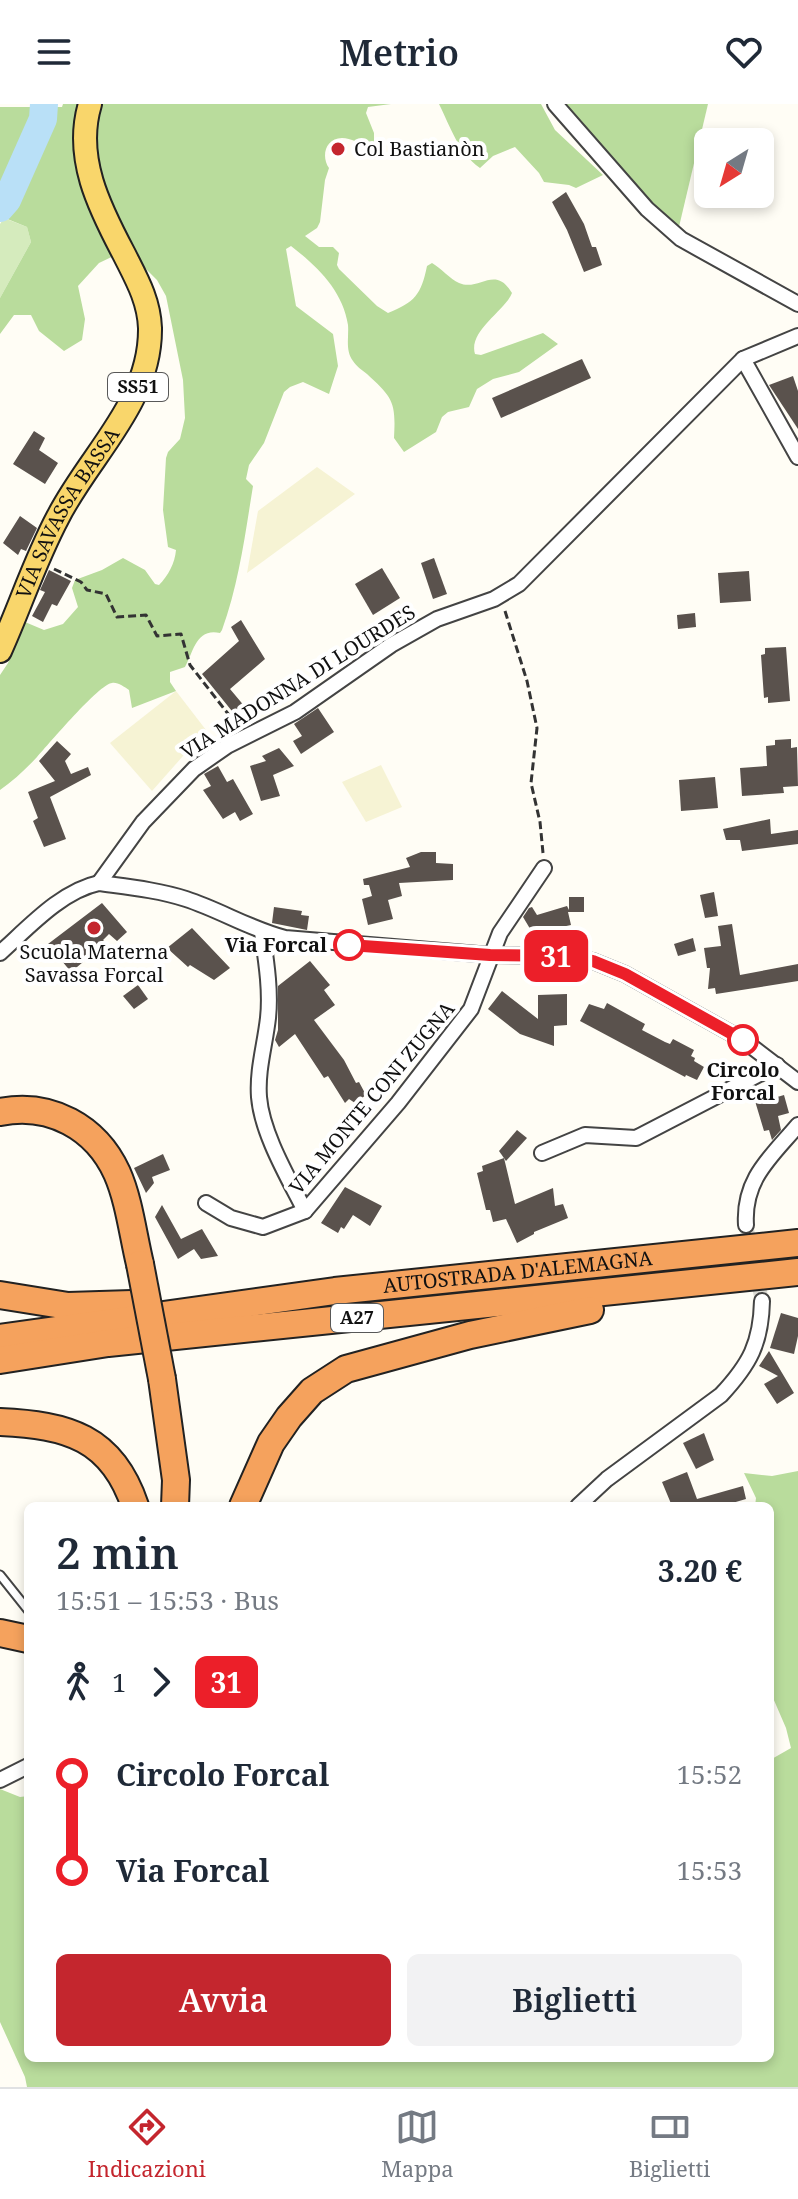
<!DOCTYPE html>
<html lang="it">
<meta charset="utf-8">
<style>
body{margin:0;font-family:"Noto Serif",serif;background:#f2f2f3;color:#1f2937;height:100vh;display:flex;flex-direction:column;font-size:30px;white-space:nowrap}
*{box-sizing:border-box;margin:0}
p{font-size:26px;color:#747a83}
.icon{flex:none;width:44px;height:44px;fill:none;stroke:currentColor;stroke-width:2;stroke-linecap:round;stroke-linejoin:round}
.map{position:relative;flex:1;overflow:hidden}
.side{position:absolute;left:24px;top:1398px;width:750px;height:560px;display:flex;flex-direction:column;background:#fff;border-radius:12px;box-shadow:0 4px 12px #0003}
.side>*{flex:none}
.badge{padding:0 16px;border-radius:12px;font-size:28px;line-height:52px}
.needle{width:52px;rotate:217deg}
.tools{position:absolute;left:694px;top:24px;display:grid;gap:16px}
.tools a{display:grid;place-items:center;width:80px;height:80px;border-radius:12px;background:#fff;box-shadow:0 4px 12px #0003;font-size:40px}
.map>.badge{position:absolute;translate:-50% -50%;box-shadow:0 0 0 4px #fff}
.legs{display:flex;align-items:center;gap:12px;height:88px;padding:0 32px;font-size:26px}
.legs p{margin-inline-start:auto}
.head{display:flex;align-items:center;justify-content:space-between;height:136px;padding:0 32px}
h1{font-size:44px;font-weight:600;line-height:60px}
.button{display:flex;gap:16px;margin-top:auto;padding:16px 32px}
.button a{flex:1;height:92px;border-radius:12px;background:#c4262e;color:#fff;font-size:32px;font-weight:600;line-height:92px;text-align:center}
.button a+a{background:#f2f2f3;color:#1f2937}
ul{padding:0 32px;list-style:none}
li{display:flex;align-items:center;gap:28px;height:96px;font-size:30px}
li i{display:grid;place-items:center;width:12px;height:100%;margin:0 10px;background:currentColor}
li i::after{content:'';width:20px;height:20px;margin:-10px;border:6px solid;border-radius:50%;background:#fff}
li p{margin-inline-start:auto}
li:first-child i{background:linear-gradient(#0000 50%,currentColor 0)}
li:last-child i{background:linear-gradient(currentColor 50%,#0000 0)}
header{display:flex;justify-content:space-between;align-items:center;height:104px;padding:0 32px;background:#fff;font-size:36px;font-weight:600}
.tabs{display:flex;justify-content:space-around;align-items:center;height:112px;border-top:2px solid #e0e1e3;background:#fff;font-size:22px;color:#747a83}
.tabs a{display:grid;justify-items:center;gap:4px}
.tabs .selected{color:#c4262e}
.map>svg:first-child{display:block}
.farmland{fill:#f6f3d4}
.green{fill:#d5ebbd}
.forest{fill:#b9dc9c}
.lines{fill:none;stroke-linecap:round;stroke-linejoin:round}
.river{stroke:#b9e0f7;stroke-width:28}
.building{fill:#5a524d}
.minor-tunnel{stroke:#dbdad3;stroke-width:14;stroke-dasharray:14 7;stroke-linecap:butt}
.service-casing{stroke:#444;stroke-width:11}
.minor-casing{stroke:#444;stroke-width:18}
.primary-casing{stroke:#222;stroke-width:26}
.motorway-casing{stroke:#222;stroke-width:30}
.path{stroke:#333;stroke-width:3;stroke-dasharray:8 4;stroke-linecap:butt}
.service{stroke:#fff;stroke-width:7}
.minor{stroke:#fff;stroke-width:14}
.primary{stroke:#f9d66b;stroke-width:22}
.motorway{stroke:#f5a25d;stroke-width:26}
.motorway-bridge-casing{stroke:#222;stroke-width:30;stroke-linecap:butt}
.motorway-bridge{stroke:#f5a25d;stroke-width:26}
.line-1-casing{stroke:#fff;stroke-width:18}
.line-1{stroke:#ec1f29;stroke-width:12}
.poi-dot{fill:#c4262e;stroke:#fff;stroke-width:3}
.stop-1-dot{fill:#fff;stroke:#ec1f29;stroke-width:4}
.labels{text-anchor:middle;stroke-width:8;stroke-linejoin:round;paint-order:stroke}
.shield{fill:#fff;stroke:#585858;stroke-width:2}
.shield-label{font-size:18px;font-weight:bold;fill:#111}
.poi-label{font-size:20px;fill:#111;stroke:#fff;text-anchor:start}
.street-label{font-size:20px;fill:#111;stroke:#fff}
.stop-label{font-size:20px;font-weight:bold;fill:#111;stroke:#fff;text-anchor:end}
</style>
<header><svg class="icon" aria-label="menu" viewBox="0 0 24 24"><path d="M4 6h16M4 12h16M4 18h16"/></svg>Metrio<svg class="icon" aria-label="heart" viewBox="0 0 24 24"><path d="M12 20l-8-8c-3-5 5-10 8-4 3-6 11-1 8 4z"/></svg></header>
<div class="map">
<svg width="798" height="1983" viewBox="0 0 798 1983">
<rect width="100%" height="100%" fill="#fffdf5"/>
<!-- farmland -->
<g class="farmland">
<path d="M317,363L355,390L247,469L258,407Z"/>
<path d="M176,587L206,626L152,687L110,639Z"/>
<path d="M381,661L402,703L366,718L342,678Z"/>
</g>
<!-- green -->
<path class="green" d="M4,114L27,123L31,138L0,194V120Z"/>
<!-- forest -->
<g class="forest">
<path d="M63,0H391L368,3L366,9L374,29V38L368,42C360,40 351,34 342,34C325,34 321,53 329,64L325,76L320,118L317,124L305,132L319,143H333L339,149L337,161L339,165L377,202L388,209C415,198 421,191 427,162L432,159C441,164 450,175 459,179C479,188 495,160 512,189C505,207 468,227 475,250L481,251L543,229L558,240L519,268L493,275L477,285L469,303L448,308L442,313L436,328L404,348L394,334C396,298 393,294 367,270C362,266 356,262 353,257C345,246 349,233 348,221C343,187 317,162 291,142L286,145L296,202L333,230L338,262L329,290L303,278L290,283L284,288L264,339L249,361L246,375L253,382C245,431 239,479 222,526L220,529C196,524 194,547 185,563L170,568V578L176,587L132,604L129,586C124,583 118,578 112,579C99,580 49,640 37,653C26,665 13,677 0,686V571L8,559L25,518L44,526L63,520L78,503L72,484L75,476L102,466L123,454L145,466L155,480L159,481C168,472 175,459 176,446L168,443L163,406L166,354L168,348L180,335L185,314L183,276L166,192L157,176L143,162L130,150L122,148L99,159L78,182L85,215L82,236L64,247L39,227L31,211H14L0,230V194L31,138L27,123L0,112V3H62Z"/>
<path d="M439,0H541L555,26L603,71L576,84L569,81L544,78L539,69L515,43L493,52L480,64C458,48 451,24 439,0Z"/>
<path d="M563,0H708L678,127L652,102Z"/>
<path d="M798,1367V1983H27L25,1973L0,1918V1685L20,1693L28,1692V1954H770V1656L791,1644L786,1624L770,1587V1402H755L756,1394L744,1369L772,1372Z"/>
</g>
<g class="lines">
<!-- river -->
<path class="river" d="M0,104L7,96L43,15L44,0"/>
</g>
<!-- building -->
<g class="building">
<path d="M566,88L584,120L592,143H596L602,161L584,168L567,126L552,98Z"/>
<path d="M582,255L591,274L501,314L492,294Z"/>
<path d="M793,272L798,287V325L769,281Z"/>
<path d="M34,327L45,334L39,346L58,359L45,380L13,360Z"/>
<path d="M20,412L37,424L26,447L21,445L18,451L3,439Z"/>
<path d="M434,454L447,490L433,495L421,459Z"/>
<path d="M382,464L400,494L373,511L355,480Z"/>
<path d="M49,466L71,477L57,502L52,500L43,518L32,512L45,488L40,486Z"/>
<path d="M749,467L751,497L720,499L718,469Z"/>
<path d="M695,509L696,523L678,525L677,511Z"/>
<path d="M241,516L265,555L230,585L256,616L244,622L202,570L239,537L231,523Z"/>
<path d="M786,543L790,597L768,599V593L764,594L761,551L765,550V544Z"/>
<path d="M318,604L334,628L301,650L293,637L302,632L294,620Z"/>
<path d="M791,635V644L797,643L798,682L783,683L784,689L742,692L740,664L767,662L766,642L775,641V636Z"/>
<path d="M57,637L71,650L65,657L71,670L88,663L91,671L50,693L66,735L44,743L33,717L38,714L28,688L55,677L39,657Z"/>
<path d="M279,644L294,662L273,671L280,692L261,697L250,662L266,657L262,652Z"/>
<path d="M218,662L227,678L233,675L253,710L240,717L235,708L223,715L203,686L211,682L204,670Z"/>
<path d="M715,673L718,704L681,707L679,676Z"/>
<path d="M770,715L771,730L798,726V740L742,747L740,736H726L723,725Z"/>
<path d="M421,748H436V759L453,760V776L399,779L402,792L388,796L393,815L368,821L362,795L372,792L369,781H364L363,775L410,763L406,754Z"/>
<path d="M714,788L718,812L705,814L700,791Z"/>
<path d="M569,793H584V808H568L571,821L557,824L559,830L544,834L541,823L532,828L523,813L529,804L532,803L537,811L567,802L569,806Z"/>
<path d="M102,799L127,828L117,837L109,830L103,836L106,839L71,868L48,840Z"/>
<path d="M274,803L302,807L301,811L309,812L307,826L272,819Z"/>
<path d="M732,820L740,871L798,860V877L716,890L715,884L708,885L710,864H707L704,844L721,842L718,822Z"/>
<path d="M192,824L230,864L214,876L190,861L188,863L167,844Z"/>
<path d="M693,834L696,847L678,852L674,840Z"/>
<path d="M310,857L330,881L324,886L335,901L314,916L344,956L356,979L359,978L366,991L355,999L349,995L345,999L328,972L324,974L295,930L279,943L275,936L278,926V882Z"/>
<path d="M138,881L148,895L134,905L123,892Z"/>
<path d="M502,887L538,915V891L567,890V921L554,922V942L520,930L488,905Z"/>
<path d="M607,899L645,920L642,926L665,938L670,940L673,935L694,946L691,952L695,954L694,957L704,963L697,976L686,971L685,973L580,917L589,900L604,905Z"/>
<path d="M771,983L774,994L784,991L789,1009L778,1012L781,1026L772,1036L769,1026L764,1027L752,987Z"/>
<path d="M517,1026L527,1034L506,1057L499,1047Z"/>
<path d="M163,1050L170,1066L152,1073L154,1079L146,1089L134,1064Z"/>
<path d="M504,1054L515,1100L553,1084L555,1102L563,1100L568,1114L534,1128V1130L517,1139L506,1115L493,1118L490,1106H486L477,1069L483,1067L482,1062Z"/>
<path d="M345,1083L382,1102L370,1122L353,1111L344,1125L341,1123L338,1129L321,1119Z"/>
<path d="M162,1101L181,1135L202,1125L218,1152L201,1155L194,1145L178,1155L155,1113Z"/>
<path d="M781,1209L798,1214V1232L794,1250L770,1244Z"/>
<path d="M769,1247L794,1289L777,1300L764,1280L778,1272L759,1262Z"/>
<path d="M704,1329L714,1356L696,1365L683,1339Z"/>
<path d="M687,1368L697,1395L743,1382L746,1395L722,1402H672L662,1378Z"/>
</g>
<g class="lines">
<!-- minor-tunnel -->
<path class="minor-tunnel" d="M746,1121L762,1197"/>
<defs>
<path id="service" d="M0,1471L28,1506"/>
<g id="minor">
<path d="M555,0L647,105L681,135L798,200"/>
<path d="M743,255L798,353"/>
<path d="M99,779L143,718L194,665L227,642L295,608L391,541L437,515L494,495L519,480L743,255L798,232"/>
<path d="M262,828C266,856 271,886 268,914C265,941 257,966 259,993C262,1030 289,1075 305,1107"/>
<path d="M0,849C28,824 61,787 99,779C128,783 158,786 186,795C220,806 250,825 285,834L490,851L569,852L593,857L625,870L743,936L798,978"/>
<path d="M542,1049L585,1031L636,1034L777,961"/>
<path d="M206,1099L231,1114L263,1123L305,1107L398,999L471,905L500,829L544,764"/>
<path d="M746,1121C743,1075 771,1053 798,1021"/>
<path d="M578,1402L607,1375L721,1291C750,1260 761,1239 762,1197"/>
<path d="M0,1676L28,1662"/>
</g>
<g id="primary">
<path id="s1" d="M0,547C20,503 35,456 58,413C90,350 151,299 150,224C149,196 136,174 124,150C99,103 74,53 90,0"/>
</g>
<g id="motorway">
<path d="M0,1008C50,998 96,1023 117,1069C129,1096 133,1131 140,1160"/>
<path d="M0,1191L68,1202L132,1200"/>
<path id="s2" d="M0,1234L335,1187L798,1139"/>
<path d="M0,1256L108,1239L798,1168"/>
<path d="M162,1275L176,1376L175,1402"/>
<path d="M0,1318C67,1321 112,1333 135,1402"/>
<path d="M243,1402L271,1339L289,1313L312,1287L346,1265L470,1231L590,1206"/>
<path d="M0,1529L28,1535"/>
</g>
</defs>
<!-- service casing -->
<use href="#service" class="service-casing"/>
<!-- minor casing -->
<use href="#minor" class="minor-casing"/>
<!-- primary casing -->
<use href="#primary" class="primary-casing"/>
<!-- motorway casing -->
<use href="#motorway" class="motorway-casing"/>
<!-- path -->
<g class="path">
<path d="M54,465L81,478L87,486L106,490L117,513L146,511L157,532L181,530L190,561L236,620"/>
<path d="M505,507L527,577L537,624L531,679L540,718L543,749"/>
</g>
<!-- service -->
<use href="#service" class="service"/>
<!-- minor -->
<use href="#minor" class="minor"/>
<!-- primary -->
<use href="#primary" class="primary"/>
<!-- motorway -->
<use href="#motorway" class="motorway"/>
<defs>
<path id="motorway-bridge" d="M140,1160L162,1275"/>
</defs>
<!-- motorway-bridge casing -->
<use href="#motorway-bridge" class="motorway-bridge-casing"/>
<!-- motorway-bridge -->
<use href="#motorway-bridge" class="motorway-bridge"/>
</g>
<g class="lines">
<defs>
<path id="line-1" d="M349,841L490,851L569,852L593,857L625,870L743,936"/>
</defs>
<!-- line-1 casing -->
<use href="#line-1" class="line-1-casing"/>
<!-- line-1 -->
<use href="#line-1" class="line-1"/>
</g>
<!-- markers -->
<g class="poi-dot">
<circle cx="338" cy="45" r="8"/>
<circle cx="94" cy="824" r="8"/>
</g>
<g class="stop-1-dot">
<circle cx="349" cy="841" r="14"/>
<circle cx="743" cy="936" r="14"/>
</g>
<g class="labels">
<!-- shield labels -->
<g class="shield">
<rect x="108" y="269" width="60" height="28" rx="6"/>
<rect x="331" y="1200" width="52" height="28" rx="6"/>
</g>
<g class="shield-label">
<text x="138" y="289">SS51</text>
<text x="357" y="1220">A27</text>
</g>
<!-- poi labels -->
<g class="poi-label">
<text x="354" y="52">Col Bastianòn</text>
<text x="94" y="855" text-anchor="middle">Scuola Materna<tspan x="94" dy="23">Savassa Forcal</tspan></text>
</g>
<!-- street labels -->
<g class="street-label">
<text dy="7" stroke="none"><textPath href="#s1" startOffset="154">VIA SAVASSA BASSA</textPath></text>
<text transform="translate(298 578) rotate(-32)" y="7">VIA MADONNA DI LOURDES</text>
<text transform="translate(372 994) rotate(-50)" y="7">VIA MONTE CONI ZUGNA</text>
<text dy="7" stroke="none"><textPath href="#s2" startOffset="522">AUTOSTRADA D'ALEMAGNA</textPath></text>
</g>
<!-- stop labels -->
<g class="stop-label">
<text x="327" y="848">Via Forcal</text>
<text x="743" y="973" text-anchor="middle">Circolo<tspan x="743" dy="23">Forcal</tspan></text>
</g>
</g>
</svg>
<div class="tools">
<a><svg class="needle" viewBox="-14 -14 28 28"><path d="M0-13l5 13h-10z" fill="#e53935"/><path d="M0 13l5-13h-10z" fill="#747a83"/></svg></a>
</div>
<b class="badge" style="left:556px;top:852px;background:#ec1f29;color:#fff">31</b>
<section class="side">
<div class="head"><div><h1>2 min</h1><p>15:51 – 15:53 · Bus</p></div><b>3.20 €</b></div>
<div class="legs"><svg class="icon" aria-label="walk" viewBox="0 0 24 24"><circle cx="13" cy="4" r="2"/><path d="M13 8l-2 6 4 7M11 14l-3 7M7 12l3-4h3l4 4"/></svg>1<svg class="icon" aria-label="forward" viewBox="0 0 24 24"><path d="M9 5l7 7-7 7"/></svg><b class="badge" style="background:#ec1f29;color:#fff">31</b></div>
<ul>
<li><i style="color:#ec1f29"></i><b>Circolo Forcal</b><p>15:52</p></li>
<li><i style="color:#ec1f29"></i><b>Via Forcal</b><p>15:53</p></li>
</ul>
<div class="button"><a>Avvia</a><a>Biglietti</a></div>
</section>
</div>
<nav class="tabs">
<a class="selected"><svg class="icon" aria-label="directions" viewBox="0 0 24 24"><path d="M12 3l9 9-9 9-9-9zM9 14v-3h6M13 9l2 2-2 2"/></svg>Indicazioni</a>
<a><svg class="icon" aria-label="map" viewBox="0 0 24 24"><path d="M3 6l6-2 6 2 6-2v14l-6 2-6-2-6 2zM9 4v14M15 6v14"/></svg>Mappa</a>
<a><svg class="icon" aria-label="tickets" viewBox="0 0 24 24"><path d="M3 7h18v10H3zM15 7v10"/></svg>Biglietti</a>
</nav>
